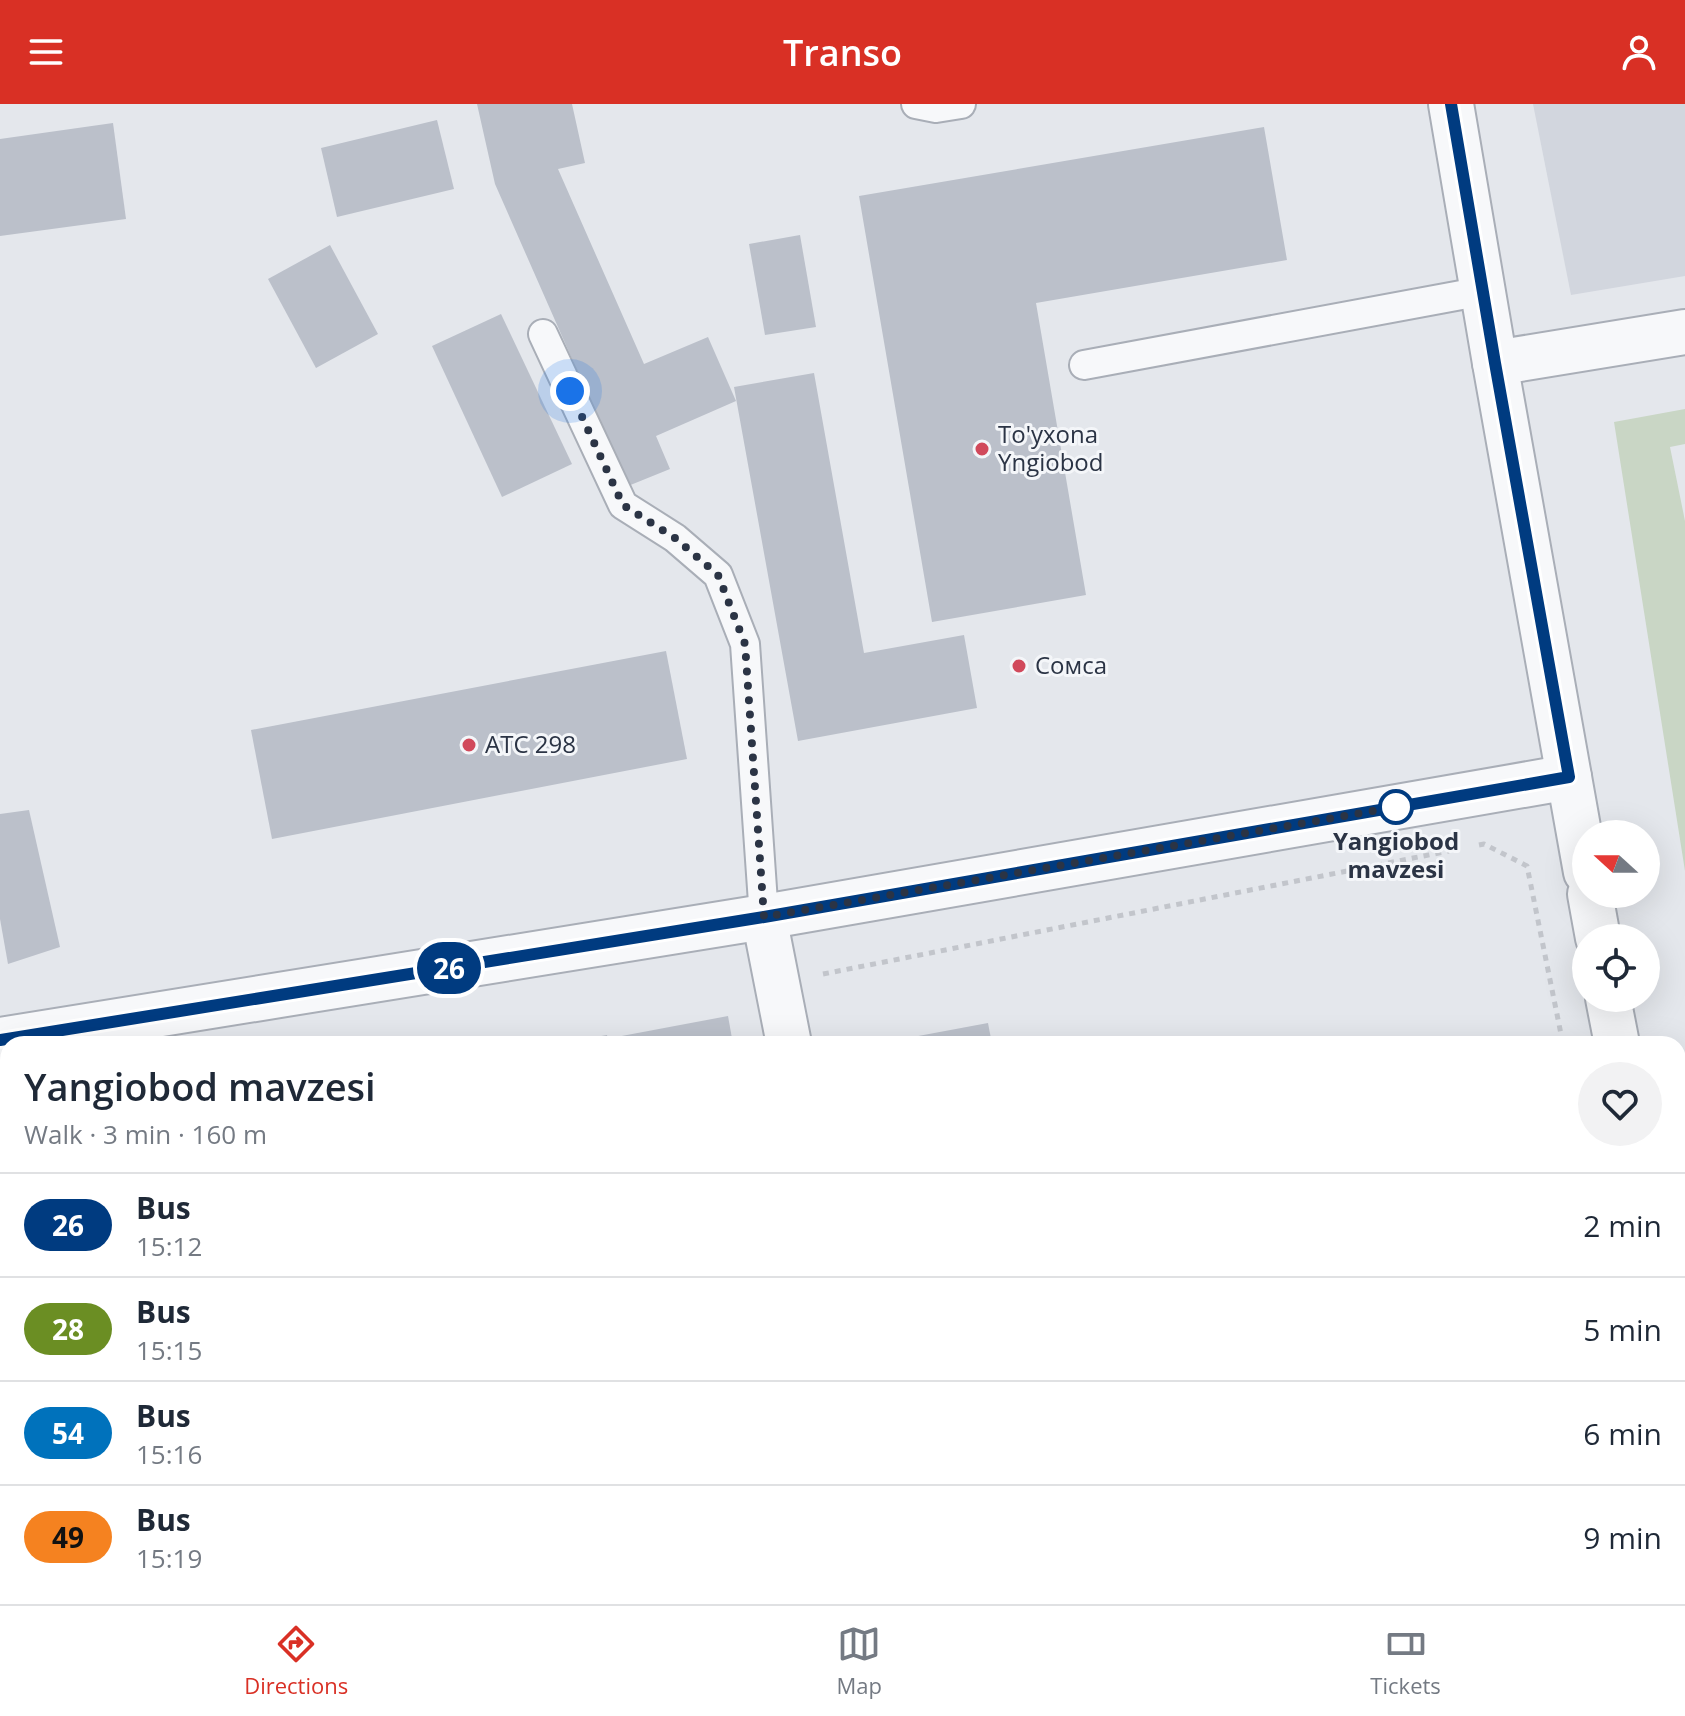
<!DOCTYPE html>
<meta charset="utf-8">
<style>
body{margin:0;font-family:"Open Sans",sans-serif;background:#f2f2f3;color:#1f2937;height:100vh;display:flex;flex-direction:column;font-size:30px;white-space:nowrap}
*{box-sizing:border-box;margin:0}
p{font-size:26px;color:#747a83}
.icon{flex:none;width:44px;height:44px;fill:none;stroke:currentColor;stroke-width:2;stroke-linecap:round;stroke-linejoin:round}
.map{position:relative;flex:1;overflow:hidden}
.panel{position:absolute;left:0px;top:932px;width:1686px;height:568px;display:flex;flex-direction:column;background:#fff;border-radius:24px 24px 0 0;box-shadow:0 8px 32px #0002}
.panel>*{flex:none}
.badge{padding:0 16px;border-radius:26px;font-size:28px;line-height:52px}
.needle{width:52px;rotate:291deg}
.controls{position:absolute;left:1572px;top:716px;display:grid;gap:16px}
.controls a{display:grid;place-items:center;width:88px;height:88px;border-radius:50%;background:#fff;box-shadow:0 8px 32px #0002;font-size:40px}
.you{position:absolute;width:40px;height:40px;margin:-20px;border:6px solid #fff;border-radius:50%;background:#1a73e8;box-shadow:0 0 0 12px #1a73e833}
.map>.badge{position:absolute;translate:-50% -50%;box-shadow:0 0 0 4px #fff}
.round{display:grid;place-items:center;flex:none;width:84px;height:84px;border-radius:42px;background:#f2f2f3}
.overview{display:flex;align-items:center;justify-content:space-between;height:136px;padding:0 24px}
h1{font-size:38px;font-weight:600;line-height:60px}
ul{padding:0;list-style:none}
li{display:flex;align-items:center;gap:24px;height:104px;padding:0 24px;border-top:2px solid #e0e1e3}
li div{flex:1}
li b{display:block;font-size:30px}
li em{font-style:normal}
li .badge{min-width:88px;font-weight:700;text-align:center}
header{display:flex;justify-content:space-between;align-items:center;height:104px;padding:0 24px;background:#d93025;color:#fff;font-size:36px;font-weight:600}
.tabs{display:flex;justify-content:space-around;align-items:center;height:112px;border-top:2px solid #e0e1e3;background:#fff;font-size:22px;color:#747a83}
.tabs a{display:grid;justify-items:center;gap:4px}
.tabs .active{color:#d93025}
.map>svg:first-child{display:block}
.built{fill:#d2d6de}
.green{fill:#c9d6c5}
.building{fill:#bbc0ca}
.lines{fill:none;stroke-linecap:round;stroke-linejoin:round}
.service-casing{stroke:#a9aeb7;stroke-width:32}
.minor-casing{stroke:#a9aeb7;stroke-width:48}
.tertiary-casing{stroke:#a9aeb7;stroke-width:48}
.path{stroke:#c2c5cb;stroke-width:5;stroke-dasharray:6 6;stroke-linecap:butt}
.service{stroke:#f7f8fa;stroke-width:28}
.minor{stroke:#f7f8fa;stroke-width:44}
.tertiary{stroke:#f7f8fa;stroke-width:44}
.line-casing{stroke:#fff;stroke-width:18}
.line{stroke:#003b80;stroke-width:12}
.walk{stroke:#2b3445;stroke-width:8;stroke-dasharray:0 14.4}
.poi-dot{fill:#d1495b;stroke:#f4f6f9;stroke-width:3}
.stop-dot{fill:#fff;stroke:#003b80;stroke-width:4}
.labels{text-anchor:middle;stroke-width:6;stroke-linejoin:round;paint-order:stroke}
.poi-label{font-size:24px;fill:#2b3445;stroke:#f4f6f9;text-anchor:start}
.stop-label{font-size:24px;font-weight:bold;fill:#2b3445;stroke:#f4f6f9}
</style>
<header><svg class="icon" aria-label="menu" viewBox="0 0 24 24"><path d="M4 6h16M4 12h16M4 18h16"/></svg>Transo<svg class="icon" aria-label="person" viewBox="0 0 24 24"><circle cx="12" cy="8" r="4"/><path d="M4 21q1-7 8-7t8 7"/></svg></header>
<div class="map">
<svg width="1685" height="1500" viewBox="0 0 1685 1500">
<rect width="100%" height="100%" fill="#e4e7ec"/>
<!-- built -->
<path class="built" d="M1533,0H1685V172L1571,191Z"/>
<!-- green -->
<path class="green" d="M1685,305V340L1670,343L1685,417V767L1614,318Z"/>
<!-- building -->
<g class="building">
<path d="M477,0H572L585,59L558,65L644,260L708,233L736,297L656,332L670,365L628,382L495,80Z"/>
<path d="M437,16L454,85L337,113L321,44Z"/>
<path d="M113,19L126,115L0,132V35Z"/>
<path d="M1264,23L1287,156L1036,199L1086,491L932,518L859,92Z"/>
<path d="M800,131L816,223L765,231L749,140Z"/>
<path d="M330,141L378,230L316,264L268,175Z"/>
<path d="M501,210L572,360L502,393L432,242Z"/>
<path d="M814,269L864,549L964,531L977,604L798,637L734,283Z"/>
<path d="M666,547L687,655L272,735L251,626Z"/>
<path d="M29,706L60,843L8,860L0,815V710Z"/>
<path d="M728,912L733,940H612L611,934Z"/>
<path d="M988,919L992,940H886V938Z"/>
<path d="M607,931L609,940H567V938Z"/>
<path d="M1415,932L1416,940H1378V938Z"/>
<path d="M113,1492H223L224,1497L209,1500H114Z"/>
<path d="M635,1492H719L721,1500H636Z"/>
<path d="M1146,1492H1288L1289,1500H1148Z"/>
<path d="M1529,1492H1642L1643,1500H1531Z"/>
</g>
<g class="lines">
<defs>
<g id="service">
<path d="M916,0L936,4L961,0"/>
<path d="M543,230L623,401L675,434L718,471L745,540L764,813"/>
<path d="M1084,261L1483,187"/>
</g>
<g id="minor">
<path d="M1495,259L1685,228"/>
<path d="M764,813L789,940"/>
<path d="M1678,1134L1685,1133"/>
<path d="M0,1399L8,1438"/>
<path d="M19,1492L21,1500"/>
<path d="M894,1492L896,1500"/>
</g>
<g id="tertiary">
<path d="M1451,0L1495,259L1586,768"/>
<path d="M1590,790L1598,834"/>
<path d="M1608,894L1617,940"/>
<path d="M0,936L764,813L1569,673"/>
<path d="M1678,1288L1685,1328"/>
</g>
</defs>
<!-- service casing -->
<use href="#service" class="service-casing"/>
<!-- minor casing -->
<use href="#minor" class="minor-casing"/>
<!-- tertiary casing -->
<use href="#tertiary" class="tertiary-casing"/>
<!-- path -->
<g class="path">
<path d="M1479,741L1484,740L1527,762L1563,940"/>
<path d="M823,870L1449,747"/>
<path d="M1674,1492L1675,1500"/>
</g>
<!-- service -->
<use href="#service" class="service"/>
<!-- minor -->
<use href="#minor" class="minor"/>
<!-- tertiary -->
<use href="#tertiary" class="tertiary"/>
</g>
<g class="lines">
<defs>
<path id="line" d="M0,936L764,813L1569,673L1495,259L1451,0"/>
</defs>
<!-- line casing -->
<use href="#line" class="line-casing"/>
<!-- line -->
<use href="#line" class="line"/>
<!-- walk -->
<path class="walk" d="M570,287L623,401L675,434L718,471L745,540L764,813L1396,703"/>
</g>
<!-- markers -->
<g class="poi-dot">
<circle cx="982" cy="345" r="8"/>
<circle cx="1019" cy="562" r="8"/>
<circle cx="469" cy="641" r="8"/>
</g>
<circle class="stop-dot" cx="1396" cy="703" r="16"/>
<g class="labels">
<!-- poi labels -->
<g class="poi-label">
<text x="998" y="339">To'yxona<tspan x="998" dy="28">Yngiobod</tspan></text>
<text x="1035" y="570">Сомса</text>
<text x="485" y="649">АТС 298</text>
</g>
<!-- stop labels -->
<g class="stop-label">
<text x="1396" y="746">Yangiobod<tspan x="1396" dy="28">mavzesi</tspan></text>
</g>
</g>
</svg>
<div class="controls">
<a><svg class="needle" viewBox="-14 -14 28 28"><path d="M0-13l5 13h-10z" fill="#e53935"/><path d="M0 13l5-13h-10z" fill="#747a83"/></svg></a>
<a><svg class="icon" aria-label="locate" viewBox="0 0 24 24"><circle cx="12" cy="12" r="6"/><path d="M12 2v4M12 18v4M2 12h4M18 12h4"/></svg></a>
</div>
<div class="you" style="left:570px;top:287px"></div>
<b class="badge" style="left:449px;top:864px;background:#003b80;color:#fff">26</b>
<section class="panel">
<div class="overview"><div><h1>Yangiobod mavzesi</h1><p>Walk · 3 min · 160 m</p></div><a class="round"><svg class="icon" aria-label="heart" viewBox="0 0 24 24"><path d="M12 20l-8-8c-3-5 5-10 8-4 3-6 11-1 8 4z"/></svg></a></div>
<ul>
<li><span class="badge" style="background:#003b80;color:#fff">26</span><div><b>Bus</b><p>15:12</p></div><em>2 min</em></li>
<li><span class="badge" style="background:#6b8e23;color:#fff">28</span><div><b>Bus</b><p>15:15</p></div><em>5 min</em></li>
<li><span class="badge" style="background:#0072bc;color:#fff">54</span><div><b>Bus</b><p>15:16</p></div><em>6 min</em></li>
<li><span class="badge" style="background:#f58220;color:#111">49</span><div><b>Bus</b><p>15:19</p></div><em>9 min</em></li>
</ul>
</section>
</div>
<nav class="tabs">
<a class="active"><svg class="icon" aria-label="directions" viewBox="0 0 24 24"><path d="M12 3l9 9-9 9-9-9zM9 14v-3h6M13 9l2 2-2 2"/></svg>Directions</a>
<a><svg class="icon" aria-label="map" viewBox="0 0 24 24"><path d="M3 6l6-2 6 2 6-2v14l-6 2-6-2-6 2zM9 4v14M15 6v14"/></svg>Map</a>
<a><svg class="icon" aria-label="tickets" viewBox="0 0 24 24"><path d="M3 7h18v10H3zM15 7v10"/></svg>Tickets</a>
</nav>
